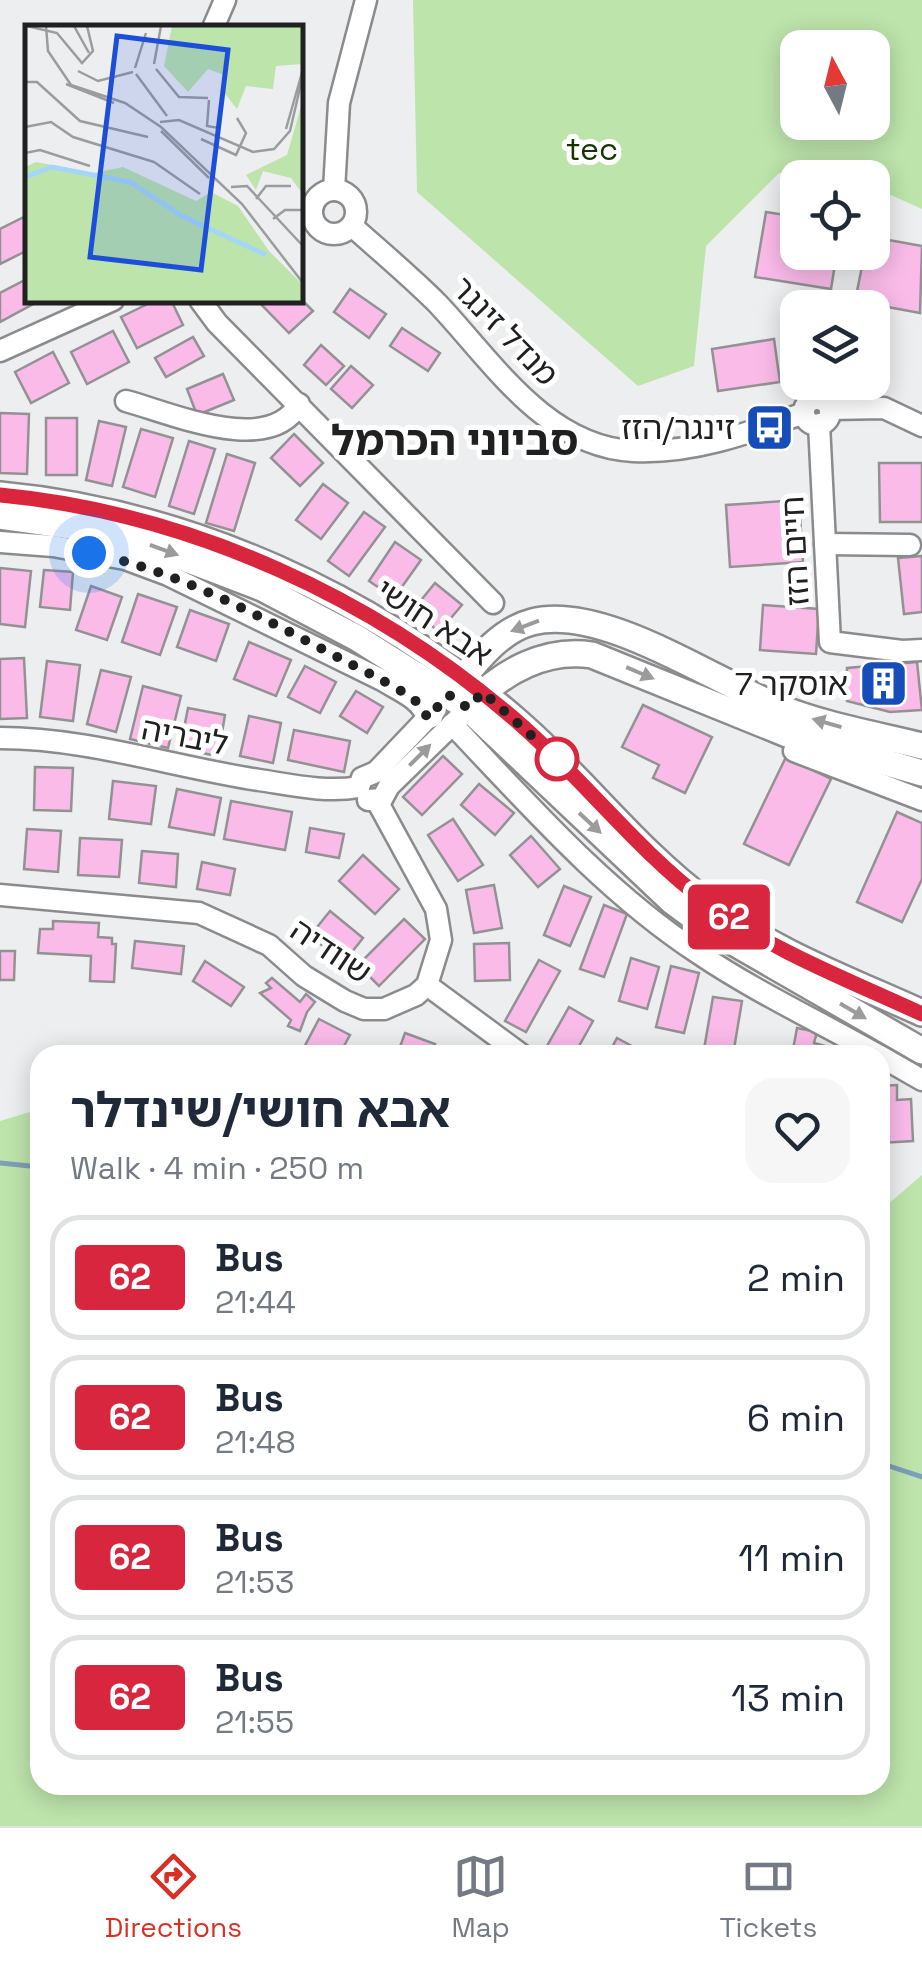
<!DOCTYPE html>
<meta charset="utf-8">
<style>
body{margin:0;font-family:"Space Grotesk","Noto Sans Hebrew",sans-serif;background:#f6f6f7;color:#1f2937;height:100vh;display:flex;flex-direction:column;font-size:38px;white-space:nowrap}
*{box-sizing:border-box;margin:0}
p{font-size:32px;color:#747a83}
.icon{flex:none;width:55px;height:55px;fill:none;stroke:currentColor;stroke-width:2;stroke-linecap:round;stroke-linejoin:round}
.map{position:relative;flex:1;overflow:hidden}
.sheet{position:absolute;left:30px;top:1045px;width:860px;height:750px;display:flex;flex-direction:column;background:#fff;border-radius:30px;box-shadow:0 5px 25px #0003}
.sheet>*{flex:none}
.badge{padding:0 20px;border-radius:8px;font-size:35px;line-height:65px}
.needle{width:65px;rotate:353deg}
.controls{position:absolute;left:780px;top:30px;display:grid;gap:20px}
.controls a{display:grid;place-items:center;width:110px;height:110px;border-radius:20px;background:#fff;box-shadow:0 5px 25px #0003;font-size:50px}
.you{position:absolute;width:50px;height:50px;margin:-25px;border:8px solid #fff;border-radius:50%;background:#1a73e8;box-shadow:0 0 0 15px #1a73e833}
.map>.badge{position:absolute;translate:-50% -50%;box-shadow:0 0 0 5px #fff}
.round{display:grid;place-items:center;flex:none;width:105px;height:105px;border-radius:30px;background:#f6f6f7}
.head{display:flex;align-items:center;justify-content:space-between;height:170px;padding:0 40px}
h1{font-size:48px;font-weight:700;line-height:75px}
ul{padding:0;list-style:none}
li{display:flex;align-items:center;gap:30px;height:125px;margin:0 20px 15px;padding:0 20px;border:5px solid #e0e1e3;border-radius:30px}
li div{flex:1}
li b{display:block;font-size:38px}
li em{font-style:normal}
li .badge{min-width:110px;font-weight:700;text-align:center}
.tabs{display:flex;justify-content:space-around;align-items:center;height:140px;border-top:2px solid #e0e1e3;background:#fff;font-size:28px;color:#747a83}
.tabs a{display:grid;justify-items:center;gap:5px}
.tabs .current{color:#d93025}
.map>svg:first-child{display:block}
.green{fill:#bde4ab;fill-rule:evenodd}
.lines{fill:none;stroke-linecap:round;stroke-linejoin:round}
.stream{stroke:#7d9fb8;stroke-width:5}
.building{fill:#fabbe9;stroke:#939293;stroke-width:2.5}
.minor-casing{stroke:#8b8b8d;stroke-width:25}
.major-casing{stroke:#8b8b8d;stroke-width:30}
.minor{stroke:#fff;stroke-width:20}
.major{stroke:#fff;stroke-width:25}
.oneway{fill:#9b9b9b}
.line-casing{stroke:#fff;stroke-width:22}
.line{stroke:#d7263d;stroke-width:15}
.walk{stroke:#202021;stroke-width:10;stroke-dasharray:0 18}
.stop-dot{fill:#fff;stroke:#d7263d;stroke-width:5}
.labels{text-anchor:middle;stroke-width:10;stroke-linejoin:round;paint-order:stroke}
.park-label{font-size:32px;fill:#143400;stroke:#fff}
.street-label{font-size:32px;fill:#202021;stroke:#fff}
.poi-label{font-size:32px;fill:#202021;stroke:#fff;text-anchor:end}
.district-label{font-size:42px;font-weight:bold;fill:#202021;stroke:#fff}
.inset-river{fill:none;stroke:#a5d6f8;stroke-width:5}
.inset-road{fill:none;stroke:#9b9c9d;stroke-width:2.5}
.view{fill:#1d4ed8;fill-opacity:0.15;stroke:#1d4ed8;stroke-width:5}
.inset-edge{fill:none;stroke:#202021;stroke-width:5}
</style>
<div class="map">
<svg width="922" height="1826" viewBox="0 0 922 1826">
<rect width="100%" height="100%" fill="#edeef0"/>
<!-- green -->
<g class="green">
<path d="M413,0H922V209L873,187L872,178L850,177L837,171L779,173L706,246L694,366L638,386L417,192ZM798,48H872V122H798Z"/>
<path d="M40,1109V1785H880V1211L922,1175V1826H0V1121Z"/>
</g>
<g class="lines">
<!-- stream -->
<g class="stream">
<path d="M0,1163L40,1167"/>
<path d="M880,1463L922,1477"/>
</g>
</g>
<!-- building -->
<g class="building">
<path d="M766,212L798,217V252H837L831,289L755,277Z"/>
<path d="M28,215V250L0,264V229Z"/>
<path d="M872,237L922,246L920,313L855,301L865,252H872Z"/>
<path d="M25,280L28,300L37,302L0,322V293Z"/>
<path d="M350,289L386,314L369,338L334,312Z"/>
<path d="M300,298L313,311L289,333L257,300Z"/>
<path d="M156,300H171L183,325L137,348L121,317Z"/>
<path d="M402,328L440,353L428,371L390,346Z"/>
<path d="M113,331L129,362L87,384L71,352Z"/>
<path d="M193,337L204,356L166,377L155,358Z"/>
<path d="M774,339L780,382L718,391L712,349Z"/>
<path d="M321,345L344,366L326,385L304,365Z"/>
<path d="M53,352L69,383L31,403L15,372Z"/>
<path d="M351,366L373,385L352,408L331,389Z"/>
<path d="M223,374L234,400L197,415L187,389Z"/>
<path d="M0,413L29,414L27,474L0,473Z"/>
<rect x="46" y="418" width="31" height="57"/>
<path d="M99,421L126,427L112,486L86,480Z"/>
<path d="M141,429L173,438L155,497L123,487Z"/>
<path d="M294,434L323,463L300,486L271,458Z"/>
<path d="M189,441L215,449L194,514L169,506Z"/>
<path d="M227,454L255,463L234,531L206,523Z"/>
<path d="M879,463H922V522H880Z"/>
<path d="M323,484L348,503L321,539L296,520Z"/>
<path d="M799,500L803,562L730,567L726,505Z"/>
<path d="M364,512L385,527L349,576L328,561Z"/>
<path d="M395,542L421,560L394,598L369,581Z"/>
<path d="M922,556V612L904,614L898,558Z"/>
<path d="M0,568L31,571L25,627L0,624Z"/>
<path d="M44,570L73,572L70,610L40,607Z"/>
<path d="M435,583L462,605L439,632L413,610Z"/>
<path d="M91,586L122,597L107,640L76,630Z"/>
<path d="M138,594L177,607L160,655L122,642Z"/>
<path d="M763,605L819,609L816,654L760,650Z"/>
<path d="M190,610L229,624L216,661L177,647Z"/>
<path d="M249,642L291,660L276,696L234,679Z"/>
<path d="M24,658L27,718L0,719V659Z"/>
<path d="M47,661L80,665L73,721L40,717Z"/>
<path d="M917,662L922,710L890,712L847,701V668Z"/>
<path d="M305,666L336,682L320,713L288,697Z"/>
<path d="M101,670L131,677L116,732L87,724Z"/>
<path d="M143,686L181,696L168,748L130,739Z"/>
<path d="M356,691L383,707L367,733L340,716Z"/>
<path d="M643,705L712,737L685,793L653,778L659,765L622,747Z"/>
<path d="M188,708L225,715L218,756L180,749Z"/>
<path d="M249,716L281,723L273,763L240,756Z"/>
<path d="M294,730L350,741L344,772L288,760Z"/>
<path d="M443,756L462,774L422,815L403,797Z"/>
<path d="M786,757L831,779L789,865L744,844Z"/>
<path d="M35,767L73,768L71,811L34,810Z"/>
<path d="M113,781L156,786L151,824L109,819Z"/>
<path d="M479,784L514,813L495,835L461,805Z"/>
<path d="M177,789L221,798L214,835L169,827Z"/>
<path d="M231,801L292,812L285,850L224,839Z"/>
<path d="M897,812L922,823V879L902,922L857,902Z"/>
<path d="M453,819L483,865L458,881L428,835Z"/>
<path d="M310,828L344,834L339,858L306,852Z"/>
<path d="M27,829L61,831L58,872L24,869Z"/>
<path d="M531,836L560,869L538,887L510,855Z"/>
<path d="M80,838L122,840L119,877L78,875Z"/>
<path d="M142,851L178,854L176,887L139,883Z"/>
<path d="M363,855L399,889L375,914L339,881Z"/>
<path d="M202,862L235,869L230,895L197,889Z"/>
<path d="M494,885L502,928L474,933L466,890Z"/>
<path d="M564,886L591,897L570,946L544,935Z"/>
<path d="M604,905L627,914L604,977L580,969Z"/>
<path d="M330,911L363,938L344,962L310,936Z"/>
<path d="M404,919L425,939L379,986L358,965Z"/>
<path d="M53,921L99,923L98,937L112,938V944H116L114,982L90,981L91,956L38,953L40,929H53Z"/>
<path d="M135,941L184,946L181,974L132,968Z"/>
<path d="M509,943L510,980L475,981L474,944Z"/>
<path d="M0,951H15L14,980H0Z"/>
<path d="M631,958L659,967L647,1009L619,1001Z"/>
<path d="M539,960L560,971L526,1032L505,1021Z"/>
<path d="M205,961L244,987L231,1006L193,981Z"/>
<path d="M671,966L699,973L684,1033L656,1027Z"/>
<path d="M272,978L300,1002L306,994L315,1002L307,1012L300,1031L288,1026L291,1020L260,993L271,988L266,983Z"/>
<path d="M713,997L742,1001L733,1055H703Z"/>
<path d="M569,1007L593,1021L574,1055H564L547,1046Z"/>
<path d="M319,1019L350,1035L339,1055H300Z"/>
<path d="M797,1028L817,1032L814,1043L825,1046L823,1055H792Z"/>
<path d="M405,1033L435,1044L431,1055H397Z"/>
<path d="M617,1038L643,1052L642,1055H608Z"/>
<path d="M897,1085V1100L911,1099L913,1141L880,1143V1086Z"/>
</g>
<g class="lines">
<defs>
<g id="minor">
<path d="M213,28L225,0"/>
<circle cx="334" cy="212" r="22"/>
<path d="M334,190L339,103L366,0"/>
<path d="M352,226C380,251 410,276 437,303C492,361 546,447 633,451C693,454 749,433 804,413"/>
<path d="M200,300L217,323L493,603"/>
<path d="M0,351L113,300"/>
<circle cx="817" cy="412" r="13"/>
<path d="M126,401C171,413 269,457 299,404"/>
<path d="M830,409L884,408L922,426"/>
<path d="M819,424L830,642L902,651L922,650"/>
<path d="M0,542L53,546L125,559L168,575L382,680C398,690 422,699 427,718"/>
<path d="M825,544L910,545"/>
<path d="M452,724C529,805 604,891 698,953C754,991 818,1021 878,1055"/>
<path d="M0,738C88,738 173,767 259,780C292,785 326,793 359,787"/>
<path d="M794,751L922,800"/>
<path d="M359,787L362,778L376,772L436,709"/>
<path d="M368,800L382,799L389,786L461,716"/>
<path d="M0,895L199,913L269,945L304,976L345,1001L364,1009H384L416,995L427,985L441,940L436,909L377,801"/>
<path d="M427,985L522,1055"/>
<path d="M880,1056L922,1080"/>
</g>
<g id="major">
<path d="M0,495C191,513 376,598 520,724C585,781 637,851 706,902C771,951 849,980 922,1013"/>
<path d="M0,516L90,529L137,540L262,588L357,638L468,708L672,901L707,927L922,1051"/>
<path d="M416,675L428,692L430,715"/>
<path d="M452,691C474,665 497,631 532,622C604,603 719,685 788,711C832,727 877,735 922,746"/>
<path d="M472,704C503,671 546,648 592,655L787,734L922,773"/>
</g>
</defs>
<!-- minor casing -->
<use href="#minor" class="minor-casing"/>
<!-- major casing -->
<use href="#major" class="major-casing"/>
<!-- minor -->
<use href="#minor" class="minor"/>
<!-- major -->
<use href="#major" class="major"/>
</g>
<!-- one-way arrows -->
<defs><path id="oneway-solid" d="M-6-.8H1V-3.2L6.5 0L1 3.2V.8H-6Z" transform="scale(2.5)"/></defs>
<g class="oneway">
<use href="#oneway-solid" transform="translate(164 550) rotate(20)"/>
<use href="#oneway-solid" transform="translate(525 626) rotate(159)"/>
<use href="#oneway-solid" transform="translate(640 673) rotate(23)"/>
<use href="#oneway-solid" transform="translate(827 723) rotate(-164)"/>
<use href="#oneway-solid" transform="translate(420 755) rotate(-45)"/>
<use href="#oneway-solid" transform="translate(590 823) rotate(43)"/>
<use href="#oneway-solid" transform="translate(853 1011) rotate(30)"/>
</g>
<g class="lines">
<defs>
<path id="line" d="M0,495C190,513 376,598 520,724C585,781 637,850 706,902C771,951 849,980 922,1014"/>
</defs>
<!-- line casing -->
<use href="#line" class="line-casing"/>
<!-- line -->
<use href="#line" class="line"/>
<!-- walk -->
<path class="walk" d="M89,553C187,571 292,635 382,680C398,690 422,699 427,718L449,695L468,708L483,692L563,764L557,759"/>
</g>
<!-- icons -->
<defs>
<symbol id="bus-square" viewBox="-11 -11 22 22"><rect x="-9" y="-9" width="18" height="18" rx="4" fill="#174db9" stroke="#fff"/><path d="M-5-6H5V4H4V6H2V4H-2V6H-4V4H-5ZM-3.5-4V0h7V-4ZM-3.5 1.2v1.5H-2V1.2ZM2 1.2v1.5H3.5V1.2Z" fill="#fff"/></symbol>
<symbol id="building-square" viewBox="-11 -11 22 22"><rect x="-9" y="-9" width="18" height="18" rx="4" fill="#174db9" stroke="#fff"/><path d="M-4-6H4V6H1V3H-1V6H-4ZM-2.5-4.3h1.7v1.8h-1.7ZM.8-4.3h1.7v1.8H.8ZM-2.5-1h1.7V.8h-1.7ZM.8-1h1.7V.8H.8Z" fill="#fff"/></symbol>
</defs>
<g fill-rule="evenodd">
<use href="#bus-square" x="742" y="400" width="55" height="55"/>
<use href="#building-square" x="856" y="656" width="55" height="55"/>
</g>
<!-- markers -->
<circle class="stop-dot" cx="557" cy="759" r="20"/>
<g class="labels">
<!-- park labels -->
<g class="park-label">
<text x="592" y="160">tec</text>
</g>
<!-- street labels -->
<g class="street-label">
<text transform="translate(505 331) rotate(46)" y="11">מנדל זינגר</text>
<text transform="translate(795 551) rotate(-93)" y="11">חיים הזז</text>
<text transform="translate(434 622) rotate(33)" y="11">אבא חושי</text>
<text transform="translate(185 736) rotate(11)" y="11">ליבריה</text>
<text transform="translate(331 951) rotate(34)" y="11">שוודיה</text>
</g>
<!-- poi labels -->
<g class="poi-label">
<text x="735" y="439">זינגר/הזז</text>
<text x="848" y="695">אוסקר 7</text>
</g>
<!-- district labels -->
<g class="district-label">
<text x="455" y="455">סביוני הכרמל</text>
</g>
</g>
<!-- overview -->
<g transform="translate(25 25)">
<rect width="278" height="278" fill="#edeef0"/>
<path d="M147,1H277V39L251,41L248,64L221,61L212,84L198,66L202,51L183,44L163,67L139,41ZM277,78V168L266,153L238,146L231,165L221,150L262,130ZM11,137L69,148L98,142L171,176L186,167L213,181L244,226L277,259V277H0V142Z" fill="#bde4ab"/>
<path class="inset-river" d="M0,152L27,142L105,157L157,191L241,230"/>
<path class="inset-road" d="M2,1L32,8L57,38L68,26L62,1M21,1L23,26L46,60L100,78L136,102L217,179L278,258M49,1L64,28M129,39L136,1M110,43L121,8M131,44L154,72L183,73M53,46L73,56L108,47M111,49L142,91M0,57H12L55,96L123,112M41,59L89,78M184,75L182,101L194,103M135,97L154,95L228,127L249,124L265,106L278,50M0,102L26,97L48,112L129,137M261,104L278,44M136,106L184,153M176,114L211,130L221,108L212,93M0,128L15,125L65,141M129,137L175,169M206,162L222,161L278,221M231,174L241,161H266M248,194L260,185H278"/>
<path class="view" d="M92,11L203,25L176,245L65,232Z"/>
<rect width="278" height="278" class="inset-edge"/>
</g>
</svg>
<div class="controls">
<a><svg class="needle" viewBox="-14 -14 28 28"><path d="M0-13l5 13h-10z" fill="#e53935"/><path d="M0 13l5-13h-10z" fill="#747a83"/></svg></a>
<a><svg class="icon" aria-label="locate" viewBox="0 0 24 24"><circle cx="12" cy="12" r="6"/><path d="M12 2v4M12 18v4M2 12h4M18 12h4"/></svg></a>
<a><svg class="icon" aria-label="layers" viewBox="0 0 24 24"><path d="M12 4l9 5-9 5-9-5zM3 14l9 5 9-5"/></svg></a>
</div>
<div class="you" style="left:89px;top:553px"></div>
<b class="badge" style="left:729px;top:917px;background:#d7263d;color:#fff">62</b>
<section class="sheet">
<div class="head"><div><h1>אבא חושי/שינדלר</h1><p>Walk · 4 min · 250 m</p></div><a class="round"><svg class="icon" aria-label="heart" viewBox="0 0 24 24"><path d="M12 20l-8-8c-3-5 5-10 8-4 3-6 11-1 8 4z"/></svg></a></div>
<ul>
<li><span class="badge" style="background:#d7263d;color:#fff">62</span><div><b>Bus</b><p>21:44</p></div><em>2 min</em></li>
<li><span class="badge" style="background:#d7263d;color:#fff">62</span><div><b>Bus</b><p>21:48</p></div><em>6 min</em></li>
<li><span class="badge" style="background:#d7263d;color:#fff">62</span><div><b>Bus</b><p>21:53</p></div><em>11 min</em></li>
<li><span class="badge" style="background:#d7263d;color:#fff">62</span><div><b>Bus</b><p>21:55</p></div><em>13 min</em></li>
</ul>
</section>
</div>
<nav class="tabs">
<a class="current"><svg class="icon" aria-label="directions" viewBox="0 0 24 24"><path d="M12 3l9 9-9 9-9-9zM9 14v-3h6M13 9l2 2-2 2"/></svg>Directions</a>
<a><svg class="icon" aria-label="map" viewBox="0 0 24 24"><path d="M3 6l6-2 6 2 6-2v14l-6 2-6-2-6 2zM9 4v14M15 6v14"/></svg>Map</a>
<a><svg class="icon" aria-label="tickets" viewBox="0 0 24 24"><path d="M3 7h18v10H3zM15 7v10"/></svg>Tickets</a>
</nav>
